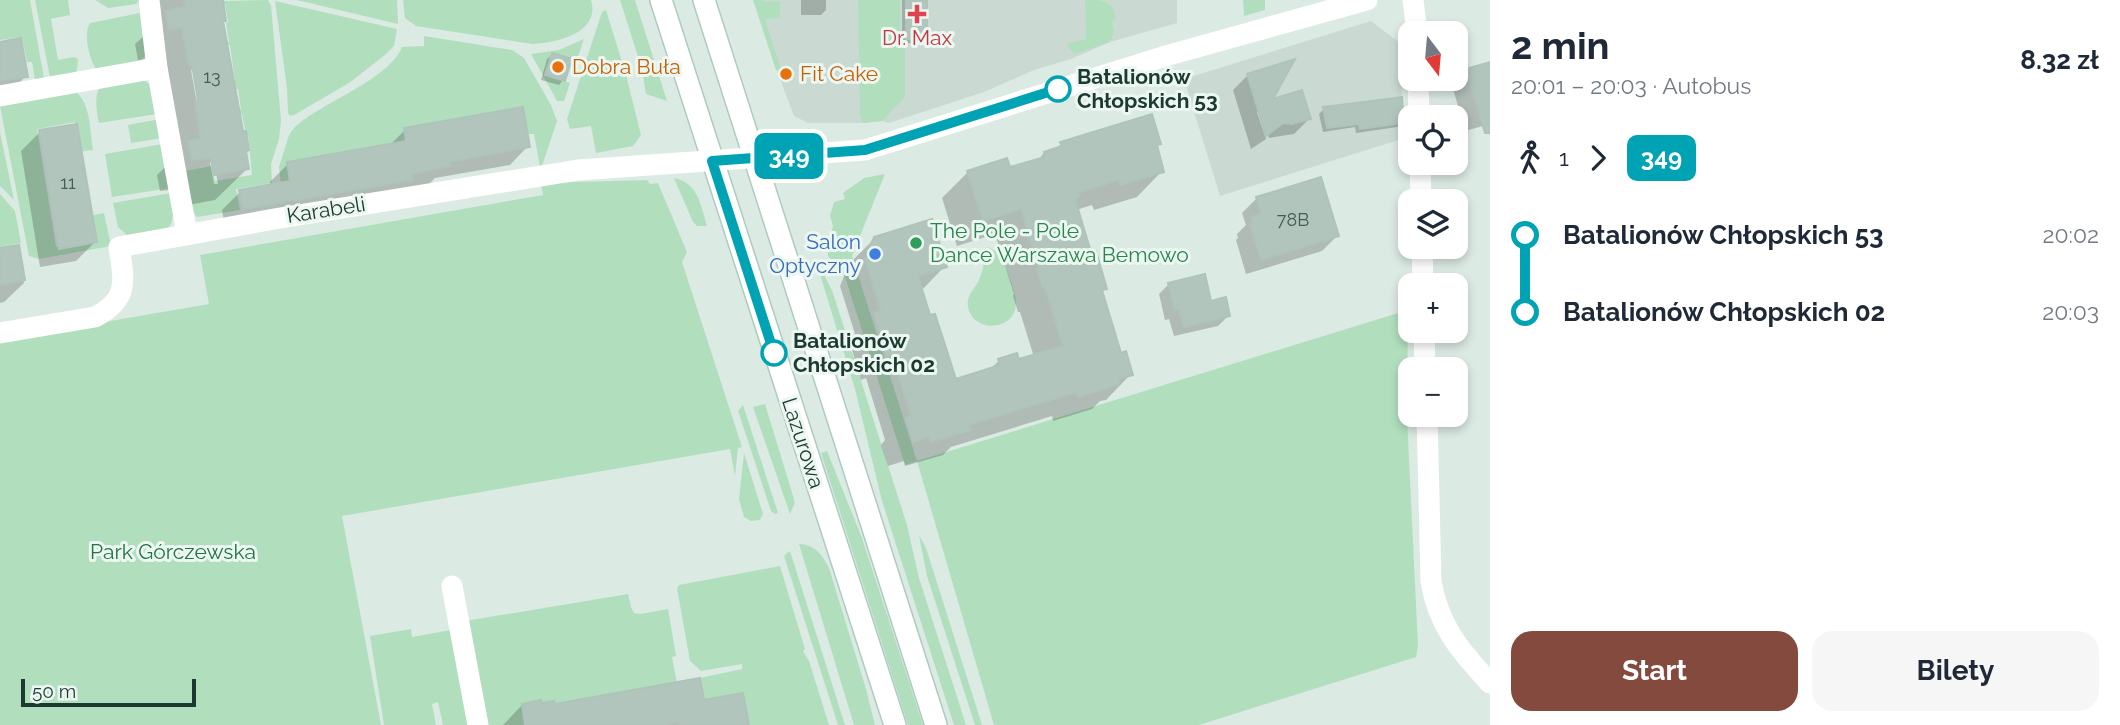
<!DOCTYPE html>
<html lang="pl">
<meta charset="utf-8">
<style>
body{margin:0;font-family:Raleway,sans-serif;background:#f6f6f7;color:#1f2937;height:100vh;display:flex;flex-direction:column;font-size:26px;white-space:nowrap}
*{box-sizing:border-box;margin:0}
p{font-size:23px;color:#747a83}
.icon{flex:none;width:38px;height:38px;fill:none;stroke:currentColor;stroke-width:2;stroke-linecap:round;stroke-linejoin:round}
.map{position:relative;flex:1;overflow:hidden}
.drawer{display:flex;flex-direction:column;background:#fff;width:630px}
.drawer>*{flex:none}
.badge{padding:0 14px;border-radius:10px;font-size:24px;line-height:46px}
.needle{width:46px;rotate:164deg}
.tools{position:absolute;left:1398px;top:21px;display:grid;gap:14px}
.tools a{display:grid;place-items:center;width:70px;height:70px;border-radius:14px;background:#fff;box-shadow:0 4px 10px #0003;font-size:35px}
.scale{position:absolute;left:21px;bottom:18px;width:175px;box-sizing:border-box;padding-left:7px;border:4px solid #1c3a32;border-top:0;font-size:19px;line-height:24px;white-space:nowrap;color:#1c3a32;-webkit-text-stroke:5px #ecf7f1;paint-order:stroke}
.map>.badge{position:absolute;translate:-50% -50%;box-shadow:0 0 0 4px #fff}
.legs{display:flex;align-items:center;gap:10px;height:77px;padding:0 21px;font-size:23px}
.legs p{margin-inline-start:auto}
.headline{display:flex;align-items:center;justify-content:space-between;height:119px;padding:0 21px}
h1{font-size:38px;font-weight:700;line-height:52px}
.primary-button{display:flex;gap:14px;margin-top:auto;padding:14px 21px}
.primary-button a{flex:1;height:80px;border-radius:21px;background:#844a3d;color:#fff;font-size:28px;font-weight:700;line-height:80px;text-align:center}
.primary-button a+a{background:#f6f6f7;color:#1f2937}
ul{padding:0 21px;list-style:none}
li{display:flex;align-items:center;gap:24px;height:77px;font-size:26px}
li i{display:grid;place-items:center;width:10px;height:100%;margin:0 9px;background:currentColor}
li i::after{content:'';width:18px;height:18px;margin:-9px;border:5px solid;border-radius:50%;background:#fff}
li p{margin-inline-start:auto}
li:first-child i{background:linear-gradient(#0000 50%,currentColor 0)}
li:last-child i{background:linear-gradient(currentColor 50%,#0000 0)}
main{display:flex;flex:1;min-height:0}
.map>svg:first-child{display:block}
.built{fill:#cadad3}
.green{fill:#b1dfbd}
.shadow{fill:#0003;fill-rule:evenodd}
.building{fill:#b1c5bd;stroke:#aec4bb;stroke-width:2}
.lines{fill:none;stroke-linecap:round;stroke-linejoin:round}
.secondary-casing{stroke:#aecbc0;stroke-width:24}
.minor{stroke:#fff;stroke-width:21}
.secondary{stroke:#fff;stroke-width:21}
.line-1-casing{stroke:#fff;stroke-width:16}
.line-1{stroke:#00a3b4;stroke-width:10}
.health-dot{fill:#e0444e;stroke:#ecf7f1;stroke-width:2.5}
.food-dot{fill:#e8710a;stroke:#ecf7f1;stroke-width:2.5}
.stop-1-dot{fill:#fff;stroke:#00a3b4;stroke-width:3.5}
.leisure-dot{fill:#2e9e5b;stroke:#ecf7f1;stroke-width:2.5}
.shop-dot{fill:#3f7fe0;stroke:#ecf7f1;stroke-width:2.5}
.labels{text-anchor:middle;stroke-width:6;stroke-linejoin:round;paint-order:stroke}
.number-label{font-size:18px;fill:#415d55}
.health-label{font-size:21px;fill:#be3a42;stroke:#ecf7f1}
.food-label{font-size:21px;fill:#c56008;stroke:#ecf7f1;text-anchor:start}
.stop-label{font-size:21px;font-weight:bold;fill:#1c3a32;stroke:#ecf7f1;text-anchor:start}
.street-label{font-size:21px;fill:#1c3a32;stroke:#ecf7f1}
.leisure-label{font-size:21px;fill:#27864d;stroke:#ecf7f1;text-anchor:start}
.shop-label{font-size:21px;fill:#366cbe;stroke:#ecf7f1;text-anchor:end}
.park-label{font-size:21px;fill:#227542;stroke:#ecf7f1}
</style>
<main>
<div class="map">
<svg width="1490" height="725" viewBox="0 0 1490 725">
<rect width="100%" height="100%" fill="#dceae4"/>
<!-- built -->
<g class="built">
<path d="M755,0H1177V23L1110,42L1071,59L1034,70L984,92L889,123L882,121L863,123H808L794,116L774,63Z"/>
<path d="M1371,21L1401,44L1402,97L1405,138L1220,196L1184,79Z"/>
</g>
<!-- green -->
<g class="green">
<path d="M0,0H30L45,84L36,86L32,62H27L22,37L0,40Z"/>
<path d="M35,0H68L70,15L51,19L58,60L74,57L78,59L77,70L75,74L51,82Z"/>
<path d="M95,0H138V1L136,4L108,8Z"/>
<path d="M268,0L271,5L281,121L279,139L271,164L272,183L236,189L240,210L197,217L189,206L185,171L212,166L215,181L252,175L248,135H246L242,114L237,115V111L241,109L238,89H236L230,45H225L224,43L229,42L226,23L228,22L225,4H222V1Z"/>
<path d="M296,0H397L398,24L305,2Z"/>
<path d="M403,0H591C601,33 556,43 532,44L416,26L405,18Z"/>
<path d="M620,0H635L667,101L646,94L642,69Z"/>
<path d="M753,0H763L764,2L780,1V18L765,19L781,69L776,70Z"/>
<path d="M858,0H900L901,42L905,45V97L882,121L863,123L860,115Z"/>
<path d="M1085,0C1105,0 1112,0 1116,18L1112,21L1114,32L1110,42L1075,54L1068,48L1067,44L1086,39Z"/>
<path d="M1243,0H1265V10L1244,16Z"/>
<path d="M275,1L397,29L394,46L385,55L349,83L294,115L290,116L288,113L287,88Z"/>
<path d="M606,10L626,75L641,135L633,146L596,153L591,126L570,129L567,119L602,12Z"/>
<path d="M140,13L146,54L139,64L96,69C89,59 83,33 90,23Z"/>
<path d="M424,36L512,50L524,58L551,105L557,121L543,163L540,167L534,134H528L523,109L404,129L406,142L287,162L293,202L283,203L279,167L289,135L294,128C321,102 388,81 402,47L424,46Z"/>
<path d="M584,39L577,60L551,53L545,75L570,83L564,101H557L531,54L559,50Z"/>
<path d="M141,78L151,85L157,114L99,123C91,79 101,84 141,78Z"/>
<path d="M76,92C91,104 90,132 93,150L77,152L78,136L75,122L37,129L56,247L96,241L89,216L104,213L111,246L39,259L29,256L0,106Z"/>
<path d="M160,119L163,138L131,143L128,125Z"/>
<path d="M0,132L14,200L0,186Z"/>
<path d="M163,144L171,188L112,197L105,154Z"/>
<path d="M885,174L852,256L917,461L1408,310L1407,417L1418,646L1416,657L1199,725H994L917,461L905,465L845,277L828,256V247L833,226L830,216L834,202L845,199L843,193L864,178Z"/>
<path d="M674,178C698,182 701,206 707,226H697L693,222Z"/>
<path d="M647,180L650,184L658,183L687,252L682,262L742,447L738,448L735,476L730,449L342,516L381,725H0V340L209,304L200,255L543,195L541,183Z"/>
<path d="M171,193C173,206 176,217 168,229L128,236L118,227L113,203Z"/>
<path d="M0,194L15,211L21,243L0,247Z"/>
<path d="M987,247C999,251 1003,259 1007,271C1010,280 1016,293 1016,303C1016,331 973,334 968,307C966,296 973,291 978,282C983,272 985,261 984,250Z"/>
<path d="M822,270L833,293L907,525L919,578L966,725H954L882,501L855,389L819,271Z"/>
<path d="M765,404L793,496L795,503L790,514L753,407Z"/>
<path d="M743,405L778,513L775,514L771,511L738,411Z"/>
<path d="M827,451L862,538L923,725H908L821,453Z"/>
<path d="M744,453L763,514L760,520L751,521L744,517L739,499Z"/>
<path d="M919,535L926,548L982,725H975L927,576Z"/>
<path d="M799,544C816,545 822,555 829,568L866,689L875,725H854Z"/>
<path d="M789,551L791,554L845,725H838L784,556Z"/>
<path d="M780,566L805,649L803,651L809,661L829,725H749L704,700L700,678L742,669V664L701,671L690,661L677,588L679,585Z"/>
<path d="M628,594L631,607L634,613L640,614L668,609L676,656L672,657L677,683L555,704L542,703L541,700L522,704L525,725H485L465,621Z"/>
<path d="M411,629L412,637L451,630L470,721L467,725H443L438,702L432,704L436,725H384L370,636Z"/>
</g>
<!-- shadow -->
<g class="shadow">
<path d="M138,0H218L224,20L221,23L241,133L247,150L244,153L247,169L215,200L183,206L180,189L160,191L157,175L169,163L151,58L138,60L135,44L144,36ZM191,70H194L201,109H198ZM210,162H214L218,184H214Z"/>
<path d="M801,0H826V10L821,15H801Z"/>
<path d="M902,0H925L926,38L921,43H902Z"/>
<path d="M0,44L26,76L6,96L0,97Z"/>
<path d="M552,55L570,60L563,80L559,85L541,80L547,59Z"/>
<path d="M1467,70L1490,124L1465,131L1452,85Z"/>
<path d="M1248,75L1269,101L1309,119L1294,134L1269,138L1261,112H1257L1266,139L1251,149L1233,90Z"/>
<path d="M1324,109L1402,122L1397,127L1356,133L1355,127L1323,132L1319,114Z"/>
<path d="M405,130L528,146L510,165L435,178L429,184L225,227L222,210L240,192L270,186V182L288,164L389,146Z"/>
<path d="M40,132L96,241L76,261L40,267L21,151Z"/>
<path d="M1061,144L1155,147L1162,171L1137,197L1094,210L1092,205L1076,210L1089,254L1105,288L1101,292L1120,355L1131,374L1106,400L1100,401L1092,409L1053,421L1052,416L951,447L943,455L905,466L904,461L888,466L881,445L885,440L866,378L861,380L849,340L855,334L840,286L849,264L875,238L945,266L921,291L955,381L989,370L999,361H1018L1034,357L1020,312H1018L1013,296L1014,294L995,234L957,246L942,198L968,172L1009,170L1037,161L1044,153L1055,150Z"/>
<path d="M1257,198L1337,236L1322,251L1246,274L1236,240L1238,238L1237,234L1246,225L1242,213Z"/>
<path d="M17,247L24,283L4,302L0,303V250Z"/>
<path d="M1169,284L1210,303L1228,316L1218,326L1174,336L1169,319L1165,320L1159,294Z"/>
<path d="M702,702L747,725H503L522,705L554,706Z"/>
</g>
<!-- building -->
<g class="building">
<path d="M184,0H223L226,21H223L243,131H246L249,150L246,151L249,169L214,175L211,158L192,160L188,141L201,139L195,101L198,100L192,64L189,65L182,27L169,29L166,11L185,7Z"/>
<rect x="906" y="0" width="21" height="39"/>
<path d="M21,38L28,77L0,81V42Z"/>
<path d="M552,53L572,59L565,81L545,75Z"/>
<path d="M1295,59L1273,99L1302,90L1311,119L1291,124L1283,123L1266,136L1247,74Z"/>
<path d="M1490,62V133H1485L1466,69Z"/>
<path d="M1402,97L1404,123L1360,129L1359,124L1327,128L1323,107Z"/>
<path d="M523,107L530,147L449,162L450,166L412,174L413,180L243,209L239,190L290,181L287,162L406,141L404,128Z"/>
<path d="M1152,114L1161,144L1157,145L1164,172L1120,185L1118,180L1078,193L1079,197L1075,199L1091,252L1096,251L1107,289L1102,290L1121,353L1126,351L1133,375L1118,379L1120,384L1078,397L1077,392L968,425L970,430L931,442L929,437L913,442L906,418L911,416L892,354L886,356L874,313L881,311L865,259L874,237L932,219L947,267L918,276L930,315L935,314L956,379L1000,365L998,359L1017,353L1019,359L1063,346L1045,287L1043,288L1037,269L1039,268L1021,209L983,221L967,171L1007,158L1010,167L1045,157L1044,152L1062,146L1060,142Z"/>
<path d="M77,124L97,242L59,249L39,130Z"/>
<path d="M1321,177L1339,236L1261,260L1250,224L1253,223L1251,217L1261,214L1256,197Z"/>
<path d="M19,245L25,280L0,285V248Z"/>
<path d="M1205,274L1211,301L1226,297L1230,316L1184,327L1179,310H1175L1168,283Z"/>
<path d="M700,678L704,700L743,693L749,725H679L678,722L659,725H525L522,704L541,700L542,703L554,701L555,704Z"/>
</g>
<g class="lines">
<defs>
<g id="secondary">
<path d="M661,0L895,725"/>
<path d="M704,0L936,725"/>
</g>
</defs>
<!-- secondary casing -->
<use href="#secondary" class="secondary-casing"/>
<!-- minor -->
<g class="minor">
<path d="M149,0L157,68L187,234"/>
<path d="M1413,0L1417,33"/>
<path d="M1418,79L1419,117"/>
<path d="M0,96L157,68"/>
<path d="M1420,163L1421,201"/>
<path d="M1422,247L1423,285"/>
<path d="M1424,331L1425,369"/>
<path d="M0,333L95,317C130,299 124,280 119,247L280,218L578,170L865,150L1169,55L1367,0"/>
<path d="M1427,415L1431,581C1438,625 1460,651 1490,683"/>
<path d="M452,586L478,725"/>
</g>
<!-- secondary -->
<use href="#secondary" class="secondary"/>
</g>
<g class="lines">
<defs>
<path id="line-1" d="M774,353L712,161L865,150L1058,89"/>
</defs>
<!-- line-1 casing -->
<use href="#line-1" class="line-1-casing"/>
<!-- line-1 -->
<use href="#line-1" class="line-1"/>
</g>
<!-- markers -->
<path class="health-dot" d="M913.5 3.5h7v7h7v7h-7v7h-7v-7h-7v-7h7z"/>
<g class="food-dot">
<circle cx="558" cy="67" r="7"/>
<circle cx="786" cy="74" r="7"/>
</g>
<g class="stop-1-dot">
<circle cx="1058" cy="89" r="12"/>
<circle cx="774" cy="353" r="12"/>
</g>
<circle class="leisure-dot" cx="916" cy="243" r="7"/>
<circle class="shop-dot" cx="875" cy="254" r="7"/>
<g class="labels">
<!-- number labels -->
<g class="number-label">
<text x="212" y="83">13</text>
<text x="68" y="189">11</text>
<text x="1293" y="226">78B</text>
</g>
<!-- health labels -->
<g class="health-label">
<text x="917" y="45">Dr. Max</text>
</g>
<!-- food labels -->
<g class="food-label">
<text x="572" y="74">Dobra Buła</text>
<text x="800" y="81">Fit Cake</text>
</g>
<!-- stop labels -->
<g class="stop-label">
<text x="1077" y="84">Batalionów<tspan x="1077" dy="24">Chłopskich 53</tspan></text>
<text x="793" y="348">Batalionów<tspan x="793" dy="24">Chłopskich 02</tspan></text>
</g>
<!-- street labels -->
<g class="street-label">
<text transform="translate(326 210) rotate(-9)" y="7">Karabeli</text>
<text transform="translate(803 443) rotate(72)" y="7">Lazurowa</text>
</g>
<!-- leisure labels -->
<g class="leisure-label">
<text x="930" y="238">The Pole - Pole<tspan x="930" dy="24">Dance Warszawa Bemowo</tspan></text>
</g>
<!-- shop labels -->
<g class="shop-label">
<text x="861" y="249">Salon<tspan x="861" dy="24">Optyczny</tspan></text>
</g>
<!-- park labels -->
<g class="park-label">
<text x="173" y="559">Park Górczewska</text>
</g>
</g>
</svg>
<div class="tools">
<a><svg class="needle" viewBox="-14 -14 28 28"><path d="M0-13l5 13h-10z" fill="#e53935"/><path d="M0 13l5-13h-10z" fill="#747a83"/></svg></a>
<a><svg class="icon" aria-label="locate" viewBox="0 0 24 24"><circle cx="12" cy="12" r="6"/><path d="M12 2v4M12 18v4M2 12h4M18 12h4"/></svg></a>
<a><svg class="icon" aria-label="layers" viewBox="0 0 24 24"><path d="M12 4l9 5-9 5-9-5zM3 14l9 5 9-5"/></svg></a>
<a>+</a>
<a>−</a>
</div>
<div class="scale">50 m</div>
<b class="badge" style="left:789px;top:156px;background:#00a3b4;color:#fff">349</b>
</div>
<section class="drawer">
<div class="headline"><div><h1>2 min</h1><p>20:01 – 20:03 · Autobus</p></div><b>8.32 zł</b></div>
<div class="legs"><svg class="icon" aria-label="walk" viewBox="0 0 24 24"><circle cx="13" cy="4" r="2"/><path d="M13 8l-2 6 4 7M11 14l-3 7M7 12l3-4h3l4 4"/></svg>1<svg class="icon" aria-label="forward" viewBox="0 0 24 24"><path d="M9 5l7 7-7 7"/></svg><b class="badge" style="background:#00a3b4;color:#fff">349</b></div>
<ul>
<li><i style="color:#00a3b4"></i><b>Batalionów Chłopskich 53</b><p>20:02</p></li>
<li><i style="color:#00a3b4"></i><b>Batalionów Chłopskich 02</b><p>20:03</p></li>
</ul>
<div class="primary-button"><a>Start</a><a>Bilety</a></div>
</section>
</main>
